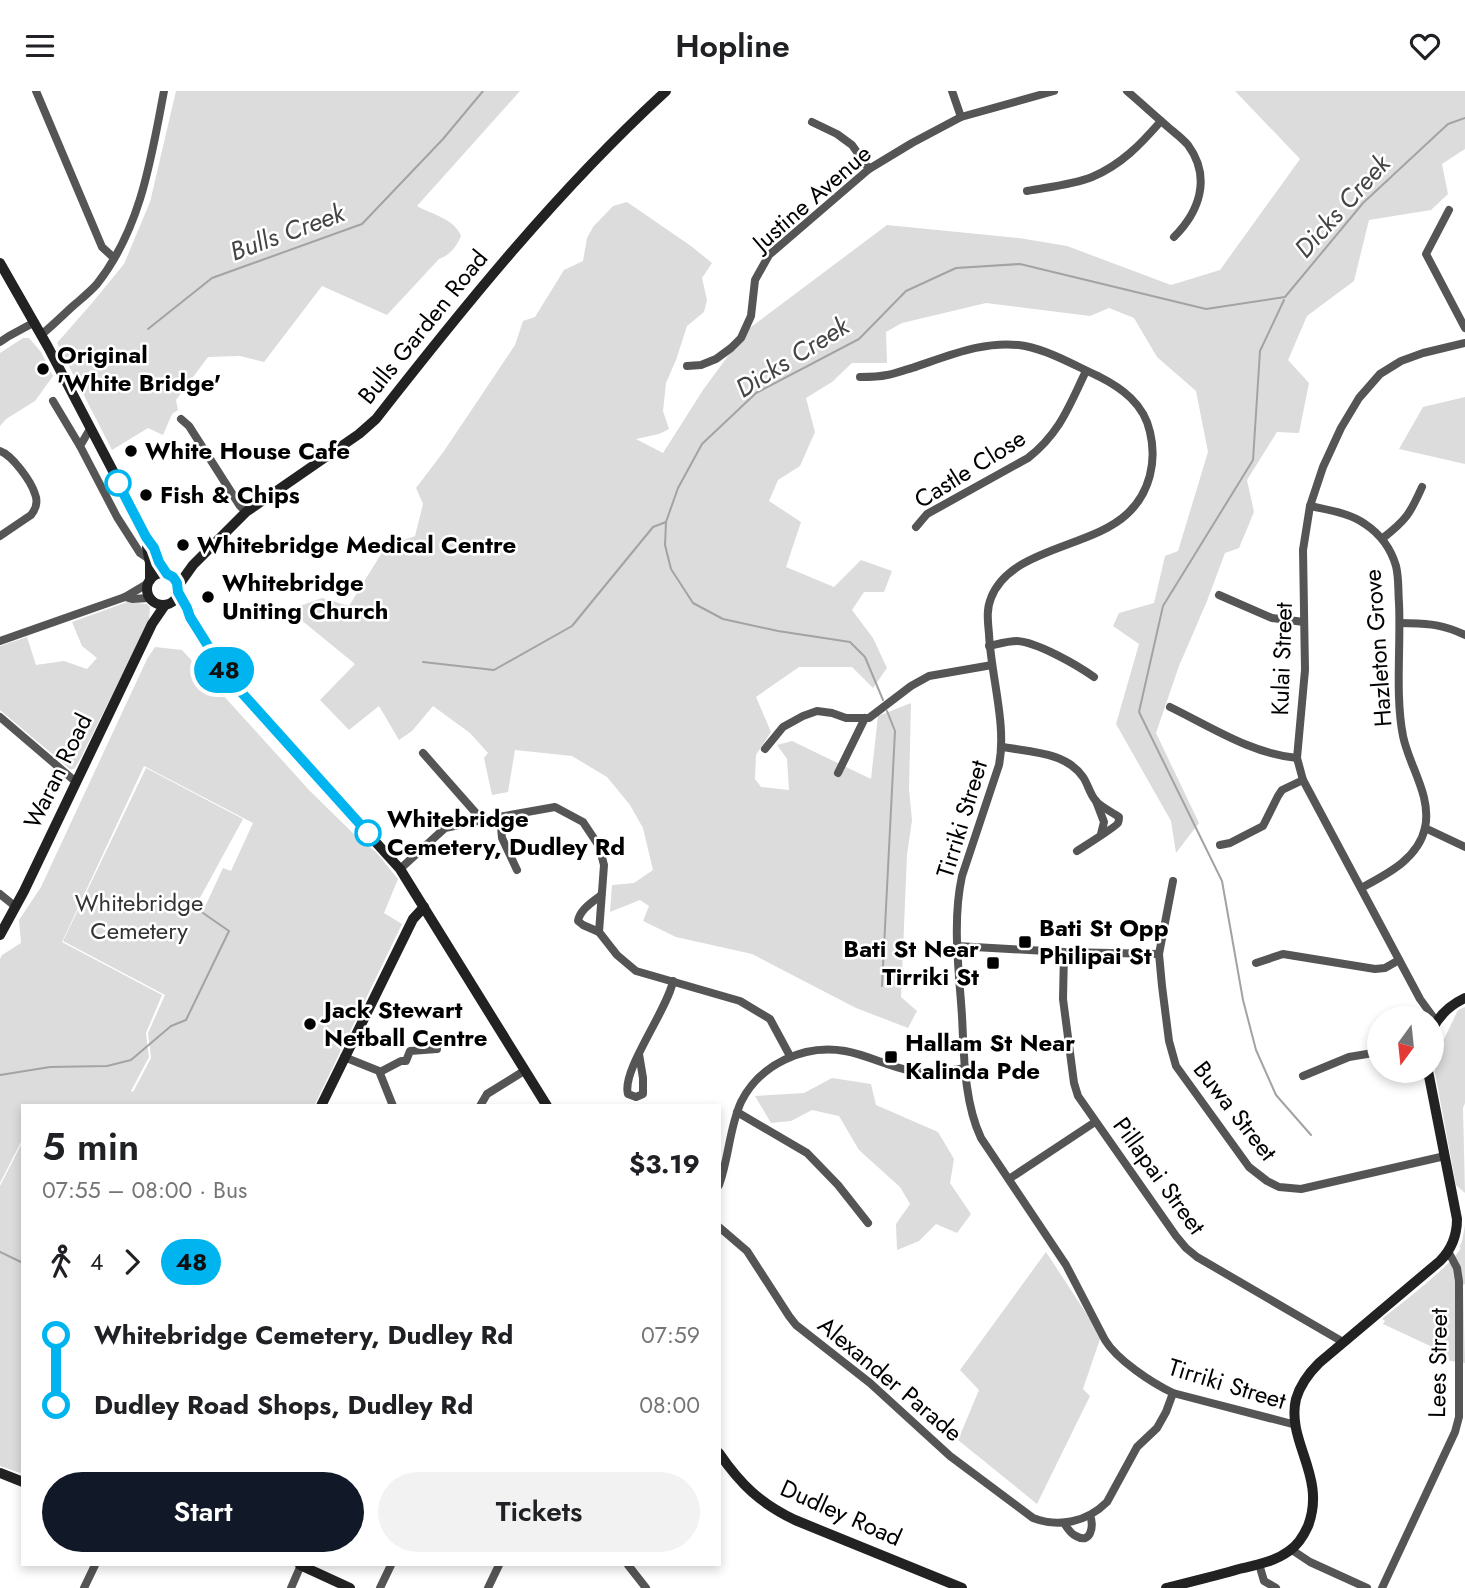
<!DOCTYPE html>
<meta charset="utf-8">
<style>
body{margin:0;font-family:Jost,sans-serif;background:#f2f2f2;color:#202124;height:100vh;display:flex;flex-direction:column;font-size:26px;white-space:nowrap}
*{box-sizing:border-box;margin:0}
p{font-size:23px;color:#757577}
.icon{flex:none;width:38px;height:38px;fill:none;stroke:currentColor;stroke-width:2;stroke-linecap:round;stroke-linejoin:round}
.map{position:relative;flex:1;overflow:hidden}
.drawer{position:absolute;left:21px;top:1013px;width:700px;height:462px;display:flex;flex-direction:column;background:#fff;border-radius:0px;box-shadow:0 4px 10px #0003}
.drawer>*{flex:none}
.badge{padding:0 14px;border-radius:23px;font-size:24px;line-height:46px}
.needle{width:46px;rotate:195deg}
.controls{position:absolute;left:1367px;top:915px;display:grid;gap:14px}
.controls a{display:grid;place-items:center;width:77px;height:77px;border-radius:50%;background:#fff;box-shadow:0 4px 10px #0003;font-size:35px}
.map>.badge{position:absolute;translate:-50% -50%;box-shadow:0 0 0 4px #fff}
.legs{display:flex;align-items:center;gap:10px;height:77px;padding:0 21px;font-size:23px}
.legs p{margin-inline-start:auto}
.overview{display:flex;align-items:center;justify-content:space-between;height:119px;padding:0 21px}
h1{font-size:38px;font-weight:600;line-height:52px}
.action{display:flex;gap:14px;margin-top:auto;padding:14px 21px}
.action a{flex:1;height:80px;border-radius:42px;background:#111827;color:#fff;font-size:28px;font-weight:600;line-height:80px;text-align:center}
.action a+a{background:#f2f2f2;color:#202124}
ul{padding:0 21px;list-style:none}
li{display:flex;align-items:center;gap:24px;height:70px;font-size:26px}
li i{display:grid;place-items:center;width:10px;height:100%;margin:0 9px;background:currentColor}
li i::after{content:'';width:18px;height:18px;margin:-9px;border:5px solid;border-radius:50%;background:#fff}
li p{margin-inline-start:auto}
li:first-child i{background:linear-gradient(#0000 50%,currentColor 0)}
li:last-child i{background:linear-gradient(currentColor 50%,#0000 0)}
header{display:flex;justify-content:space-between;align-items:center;height:91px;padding:0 21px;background:#fff;font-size:32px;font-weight:600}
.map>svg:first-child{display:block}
.green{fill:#dcdcdc;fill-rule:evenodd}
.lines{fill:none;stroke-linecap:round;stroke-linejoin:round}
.stream{stroke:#a3a3a3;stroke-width:2}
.street{stroke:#555;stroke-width:8}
.secondary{stroke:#222;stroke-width:10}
.line-1-casing{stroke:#fff;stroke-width:16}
.line-1{stroke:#00b5ef;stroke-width:10}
.poi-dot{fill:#000;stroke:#fff;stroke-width:2.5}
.stop-1-dot{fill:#fff;stroke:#00b5ef;stroke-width:3.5}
.labels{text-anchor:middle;stroke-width:5;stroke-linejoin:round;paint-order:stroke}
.street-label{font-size:24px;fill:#000;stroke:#fff}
.poi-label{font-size:24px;font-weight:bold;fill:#000;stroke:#fff;text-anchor:start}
.stop-label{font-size:24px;font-weight:bold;fill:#000;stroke:#fff;text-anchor:start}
.park-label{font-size:24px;fill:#333;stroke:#fff}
.water-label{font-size:26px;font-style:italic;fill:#444;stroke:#fff}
</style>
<header><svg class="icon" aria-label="menu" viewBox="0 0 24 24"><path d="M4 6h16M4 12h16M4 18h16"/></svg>Hopline<svg class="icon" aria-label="heart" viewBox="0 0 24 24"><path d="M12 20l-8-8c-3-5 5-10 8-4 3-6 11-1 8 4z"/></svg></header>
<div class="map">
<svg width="1465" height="1497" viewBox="0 0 1465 1497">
<rect width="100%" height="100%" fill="#fff"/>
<!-- green -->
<g class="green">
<path d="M176,0H520L417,115C431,123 455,128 461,145C457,155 449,165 439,168L387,224L322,195L264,271L240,265L208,266L176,309L178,319L172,323L163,344L148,337L112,359L57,252L92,212L124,173L150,111Z"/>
<path d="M1235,0H1465V58L1442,73L1448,103L1431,119L1369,129L1354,190L1307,225L1288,269L1309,292L1299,342L1277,341L1247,389L1254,421L1239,457L1225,462L1207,510L1179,575L1156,642L1199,732L1176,762L1171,730L1116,633L1139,553L1113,535L1119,522L1154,512L1165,465L1178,460L1208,361L1196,300L1157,266L1134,227L1109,217L1090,225L986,212L902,232L886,241L887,272H852L832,291L806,307L815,341L800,375L778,389L769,410L801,431L786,476L834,496L861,469L892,480L884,501H864L852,519L873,547L887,577L873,597L852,576H799L756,606L771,641L756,664L755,688L761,696L789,699L787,668L777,654L792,650L871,688L878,625L911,612L909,698L912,729L907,764L901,906L917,920L908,937L856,917L752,863L676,846L643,830L649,815L640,809L610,821L612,794L634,792L653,779L643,737L630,714L607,686L572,665L515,659L508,701L492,704L484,667L488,662L470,642L433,615L412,640L399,649L379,615L349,639L320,609L355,573L289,519L322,507L349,515L386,455L415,445L423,413L416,397L444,360L515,254L523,230L535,226L564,179L583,170L587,147L593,136L613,115L627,111L691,155L712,172L702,187L707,209L704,221L687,235L676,269L666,292L663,320L669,338L659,343L636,348L663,362L703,299L747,239L887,134L1019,147L1067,155L1171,194L1220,179L1300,68Z"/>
<path d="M23,247H29L41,261L53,285L35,310L6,328L0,335V262Z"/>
<path d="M1465,306V373L1399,358L1423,316Z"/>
<path d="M127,511L147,513L150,516L149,530L79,670L74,678H70L0,619V555L27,546L36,574L64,570L87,578L97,567L82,555L72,531Z"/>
<path d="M155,556L182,559L310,700L358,747L376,761L398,788L384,822L402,833L314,1015H23V1047L0,1092V868L2,864L21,852L19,829L41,796L147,568ZM144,675L253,732L231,780L223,777L203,820L195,816L243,728L146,677L63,850L165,904L148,942L151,967L133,1001L131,1000L149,966L146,942L162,904L62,851Z"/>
<path d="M1465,916V1012L1463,1017L1465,1102L1456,1094L1433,971L1458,919Z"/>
<path d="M832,987L871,993L876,1014L938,1041L954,1068L950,1092L971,1123L957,1142L936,1133L919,1150L897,1159L896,1133L910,1113L900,1096L859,1059L839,1025L812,1019L791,1030L771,1032L755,1005L804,1002Z"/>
<path d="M23,1050V1383L0,1375V1095Z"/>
<path d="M1465,1134V1193L1463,1194L1465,1272L1450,1270L1441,1260L1383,1233L1385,1230L1382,1228C1397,1216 1456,1171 1461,1156L1459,1157L1462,1150Z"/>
<path d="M1046,1161L1101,1245L1083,1298L1090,1305L1037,1413L958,1349L979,1299L960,1279Z"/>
</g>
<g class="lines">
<!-- stream -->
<g class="stream">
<path d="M1284,209L1260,260L1253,369L1163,515L1139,621L1222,790L1243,909L1256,959L1276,1004L1311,1044"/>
<path d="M148,238L212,187L362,133L443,48L483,0"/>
<path d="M423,571L494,579L572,535L653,436L666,431"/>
<path d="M883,609L865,566L850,551L778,540L723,528L693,512L671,478L665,454L666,431L678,397L702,353L756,302L859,248L906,200L956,177L1020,173L1206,218L1285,206L1363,112L1448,33L1465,27"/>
<path d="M882,895L895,640L887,620"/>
<path d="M0,984L50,976L107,975L131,969L171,935L186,929L229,840L203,822"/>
<path d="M0,1161L23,1172"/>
</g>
<!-- street -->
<g class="street">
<path d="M36,0L102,156L114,167"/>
<path d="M952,0L961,26"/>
<path d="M1127,0C1141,12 1154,24 1168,36C1175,42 1182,47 1188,54C1212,87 1199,121 1174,146"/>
<path d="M812,31L837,43L852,54L869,78"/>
<path d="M1027,100C1048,96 1072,94 1092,86C1121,74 1141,53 1161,30"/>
<path d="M1449,119L1426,163L1465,237"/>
<path d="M41,244C52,235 62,225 73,215C81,208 90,201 97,193C141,137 151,68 164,0"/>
<path d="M0,251L9,245L33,232"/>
<path d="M687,275L701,274L716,268L731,257L741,247L751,225L755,189L769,164L869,78L912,52L961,26L1054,0"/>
<path d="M860,286C869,286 878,286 887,284C895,283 904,279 912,277C948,265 986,248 1025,255C1050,260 1074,274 1098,285C1122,297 1144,313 1150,341C1157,370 1150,402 1127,423C1091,457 1010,457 991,507C986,519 988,531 989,543C991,585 1007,634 999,674L962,785C952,831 959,879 962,925C964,964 964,1011 981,1047L1066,1174L1105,1249C1117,1269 1152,1292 1173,1302L1296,1334"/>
<path d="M53,310L80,355"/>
<path d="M181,328L189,335L240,415L246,421"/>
<path d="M90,338L80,355L117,426L140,462L149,468"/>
<path d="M0,360C12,364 31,390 35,403C38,410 36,418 31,424L0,445"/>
<path d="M1310,415C1328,419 1350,422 1365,433C1380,443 1391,458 1396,475C1399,487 1398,500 1399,512C1401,555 1395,604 1403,645C1409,675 1432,705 1425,737C1418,768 1387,783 1361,797"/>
<path d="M916,436L927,423L1028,367C1060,342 1069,315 1086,280"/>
<path d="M1383,447C1406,429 1410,423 1422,396"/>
<path d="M1219,504L1272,527L1304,531"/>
<path d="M125,506L132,508L149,507"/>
<path d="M1400,532C1427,533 1440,532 1465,544"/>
<path d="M0,550L125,506L147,493"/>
<path d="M989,555C998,553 1008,550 1017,550C1037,551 1077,574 1094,586"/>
<path d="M1170,616C1211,636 1252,663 1297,667"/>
<path d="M0,626L76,691"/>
<path d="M1003,656C1030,661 1066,661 1083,686C1088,693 1090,704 1096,710C1101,716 1112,721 1119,726C1119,728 1119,730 1118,732C1117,735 1083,756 1077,760"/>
<path d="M765,658L783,636L803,625L817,620L832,622L846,627H869L911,595L929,585L992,574"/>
<path d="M423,662L482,729"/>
<path d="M838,682L865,627"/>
<path d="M1096,710L1104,731L1101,743"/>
<path d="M500,725L502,747L517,779"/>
<path d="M1425,737L1465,756"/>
<path d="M1220,754L1230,752L1263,735L1278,705L1282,699L1303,689"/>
<path d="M400,778L445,737L482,729L555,716L583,731L599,755L604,774L599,841L617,864L636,880L740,910L770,928L790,965"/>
<path d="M1173,790L1159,863L1162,895L1169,950L1176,975L1249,1076L1267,1090L1279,1096L1301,1098L1445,1065"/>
<path d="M0,803L16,816"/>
<path d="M599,841L583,834L578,830C580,818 593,811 601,804"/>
<path d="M957,855L1064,861L1159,863"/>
<path d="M1064,861L1063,908L1074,992L1078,1005L1176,1145L1186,1157L1197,1166L1343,1251"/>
<path d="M1256,872L1283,863L1375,878L1385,877L1399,869"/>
<path d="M1436,930L1420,908L1303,689L1297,667L1305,579L1303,459L1310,415L1323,376L1341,337L1359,307L1380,283L1401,270L1423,262L1465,252"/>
<path d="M639,963L643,987V1003L636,1006L628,1003C621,980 668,918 673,890"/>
<path d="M344,966L379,980L393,1015"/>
<path d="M380,981L401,970H406L410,960L437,958"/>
<path d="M1303,985L1349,966L1379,961"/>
<path d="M480,1015L487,1003L524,980"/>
<path d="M737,1021L807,1062L838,1094L868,1132"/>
<path d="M1009,1088L1095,1031"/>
<path d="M719,1094C729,1067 729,1038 741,1011C760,973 804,953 845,960C868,964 889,976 912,980C930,983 948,980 966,977"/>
<path d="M719,1136L747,1160L789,1225L796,1234L870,1292L950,1365L1033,1427C1059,1437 1087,1431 1107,1411L1137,1356L1157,1337L1166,1321L1173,1302"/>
<path d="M1064,1432C1067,1437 1071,1443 1076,1445C1091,1454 1094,1435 1090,1424"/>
<path d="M1292,1459L1310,1471L1367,1497"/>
<path d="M1259,1473L1264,1490L1276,1497"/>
<path d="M628,1474L646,1497"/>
<path d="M84,1497L95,1474"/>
<path d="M291,1497L301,1474"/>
<path d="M380,1497L391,1474"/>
<path d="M488,1497L499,1474"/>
<path d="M1382,1497L1455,1341L1459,1326V1190L1457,1177L1448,1160"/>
</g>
<!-- secondary -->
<g class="secondary">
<path d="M0,172L48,256L167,483"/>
<path d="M147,456L150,472V489"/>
<circle cx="163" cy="498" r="16"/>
<path d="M178,495L193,474L246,421L359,343L376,328C466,213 558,99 666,0"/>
<path d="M178,501L187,517L190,526L230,587L241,602L400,778L547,1015"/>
<path d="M0,844L24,800L152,533L165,514"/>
<path d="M1432,939C1439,924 1450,914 1465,907"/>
<path d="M321,1015L413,828L424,816"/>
<path d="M719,1362C741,1394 760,1412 795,1429L962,1497"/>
<path d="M0,1382L23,1391"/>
<path d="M300,1474L350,1497"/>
<path d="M1166,1497C1190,1491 1215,1485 1239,1478C1256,1474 1274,1471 1289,1460C1298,1454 1304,1444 1308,1435C1327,1385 1286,1351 1296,1308C1300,1294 1309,1282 1319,1272L1440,1170C1451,1159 1457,1144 1457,1128L1428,980"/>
</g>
</g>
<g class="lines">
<defs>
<path id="line-1" d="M118,392L146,446L154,457L159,471L167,483L173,486L177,492L178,501L187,517L190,526L215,566L242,602L368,742"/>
</defs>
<!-- line-1 casing -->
<use href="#line-1" class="line-1-casing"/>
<!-- line-1 -->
<use href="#line-1" class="line-1"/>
</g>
<!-- markers -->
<g class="poi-dot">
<circle cx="43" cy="278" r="7"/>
<circle cx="131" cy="360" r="7"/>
<circle cx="146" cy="404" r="7"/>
<circle cx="183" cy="454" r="7"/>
<circle cx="208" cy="506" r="7"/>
<rect x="1018" y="844" width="14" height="14" rx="3.5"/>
<rect x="986" y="865" width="14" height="14" rx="3.5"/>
<circle cx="310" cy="933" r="7"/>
<rect x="884" y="959" width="14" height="14" rx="3.5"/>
</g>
<g class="stop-1-dot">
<circle cx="118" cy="392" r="12"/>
<circle cx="368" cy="742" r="12"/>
</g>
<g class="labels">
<!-- street labels -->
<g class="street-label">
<text transform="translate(812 107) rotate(-41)" y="8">Justine Avenue</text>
<text transform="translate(423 236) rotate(-51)" y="8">Bulls Garden Road</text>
<text transform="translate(970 378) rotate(-32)" y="8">Castle Close</text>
<text transform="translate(1378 557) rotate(-94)" y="8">Hazleton Grove</text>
<text transform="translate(1282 568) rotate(-88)" y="8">Kulai Street</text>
<text transform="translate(58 680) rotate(-64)" y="8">Waran Road</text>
<text transform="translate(962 728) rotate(-73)" y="8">Tirriki Street</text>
<text transform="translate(1235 1020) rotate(52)" y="8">Buwa Street</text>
<text transform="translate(1159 1085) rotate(54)" y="8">Pillapai Street</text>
<text transform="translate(1438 1272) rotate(-89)" y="8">Lees Street</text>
<text transform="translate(890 1288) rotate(40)" y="8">Alexander Parade</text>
<text transform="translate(1227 1293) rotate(17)" y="8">Tirriki Street</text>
<text transform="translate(841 1422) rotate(24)" y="8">Dudley Road</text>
</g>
<!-- poi labels -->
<g class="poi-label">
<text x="57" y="272">Original<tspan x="57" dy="28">'White Bridge'</tspan></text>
<text x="145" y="368">White House Cafe</text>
<text x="160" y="412">Fish &amp; Chips</text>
<text x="197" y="462">Whitebridge Medical Centre</text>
<text x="222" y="500">Whitebridge<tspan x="222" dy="28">Uniting Church</tspan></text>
<text x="1039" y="845">Bati St Opp<tspan x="1039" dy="28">Philipai St</tspan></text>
<text x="979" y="866" text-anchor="end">Bati St Near<tspan x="979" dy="28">Tirriki St</tspan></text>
<text x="324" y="927">Jack Stewart<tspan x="324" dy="28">Netball Centre</tspan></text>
<text x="905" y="960">Hallam St Near<tspan x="905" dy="28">Kalinda Pde</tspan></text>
</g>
<!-- stop labels -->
<g class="stop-label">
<text x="387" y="736">Whitebridge<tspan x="387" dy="28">Cemetery, Dudley Rd</tspan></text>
</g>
<!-- park labels -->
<g class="park-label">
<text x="139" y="820">Whitebridge<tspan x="139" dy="28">Cemetery</tspan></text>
</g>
<!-- water labels -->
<g class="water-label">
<text transform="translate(1342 115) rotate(-48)" y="9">Dicks Creek</text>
<text transform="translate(287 141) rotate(-20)" y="9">Bulls Creek</text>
<text transform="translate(792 266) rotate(-32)" y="9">Dicks Creek</text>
</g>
</g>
</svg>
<div class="controls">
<a><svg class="needle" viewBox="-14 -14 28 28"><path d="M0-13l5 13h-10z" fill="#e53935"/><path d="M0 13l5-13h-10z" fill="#757577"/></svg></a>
</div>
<b class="badge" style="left:224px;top:579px;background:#00b5ef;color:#111">48</b>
<section class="drawer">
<div class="overview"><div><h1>5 min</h1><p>07:55 – 08:00 · Bus</p></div><b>$3.19</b></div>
<div class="legs"><svg class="icon" aria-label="walk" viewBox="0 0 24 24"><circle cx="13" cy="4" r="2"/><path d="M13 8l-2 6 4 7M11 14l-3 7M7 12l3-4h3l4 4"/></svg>4<svg class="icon" aria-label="forward" viewBox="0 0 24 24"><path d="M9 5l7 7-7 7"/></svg><b class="badge" style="background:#00b5ef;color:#111">48</b></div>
<ul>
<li><i style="color:#00b5ef"></i><b>Whitebridge Cemetery, Dudley Rd</b><p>07:59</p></li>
<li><i style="color:#00b5ef"></i><b>Dudley Road Shops, Dudley Rd</b><p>08:00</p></li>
</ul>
<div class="action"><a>Start</a><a>Tickets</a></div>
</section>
</div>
